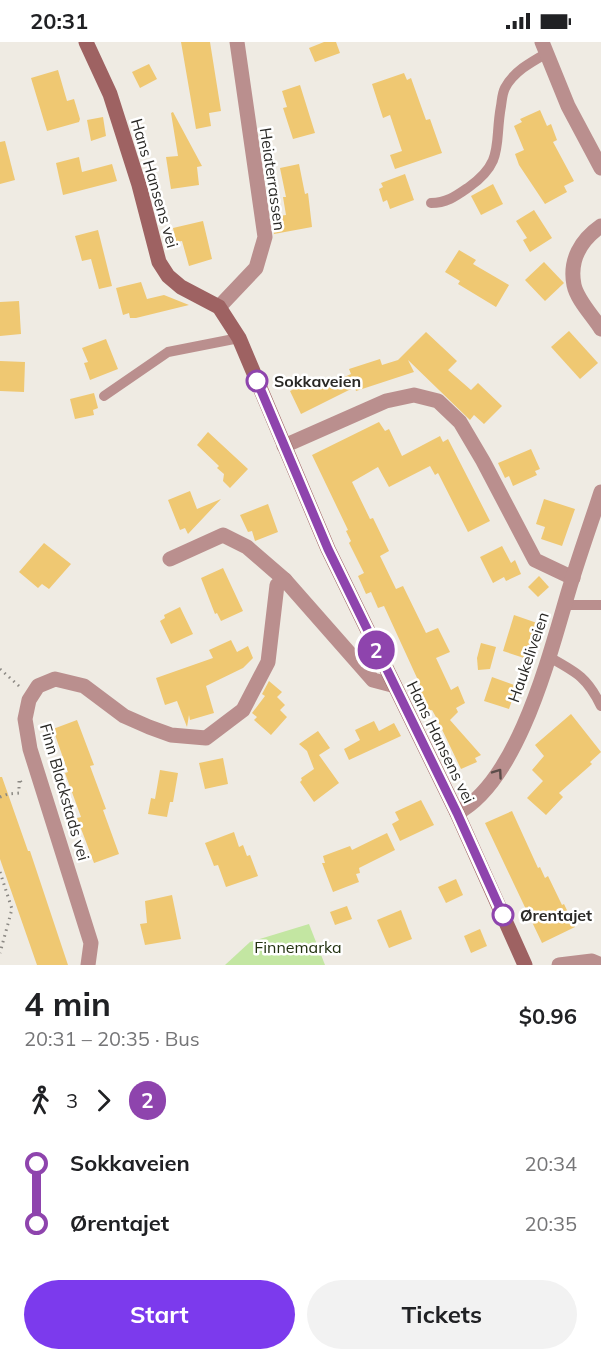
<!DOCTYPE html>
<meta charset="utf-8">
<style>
body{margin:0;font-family:Mulish,sans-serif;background:#f2f2f2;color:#202124;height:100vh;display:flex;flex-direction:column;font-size:22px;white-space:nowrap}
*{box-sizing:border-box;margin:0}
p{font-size:20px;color:#757577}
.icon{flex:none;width:33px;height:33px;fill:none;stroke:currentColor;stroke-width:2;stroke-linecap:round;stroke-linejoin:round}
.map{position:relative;height:923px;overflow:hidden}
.panel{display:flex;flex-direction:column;background:#fff;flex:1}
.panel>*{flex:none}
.badge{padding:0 12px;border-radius:20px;font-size:21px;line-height:39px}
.map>.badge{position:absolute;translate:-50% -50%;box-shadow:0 0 0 3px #fff}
.legs{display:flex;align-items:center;gap:9px;height:66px;padding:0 24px;font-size:20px}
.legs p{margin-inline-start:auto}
.head{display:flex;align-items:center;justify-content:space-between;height:102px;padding:0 24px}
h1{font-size:33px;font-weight:700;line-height:45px}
.button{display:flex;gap:12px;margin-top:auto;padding:12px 24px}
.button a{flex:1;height:69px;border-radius:36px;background:#7c3aed;color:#fff;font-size:24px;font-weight:700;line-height:69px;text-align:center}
.button a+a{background:#f2f2f2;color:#202124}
ul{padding:0 24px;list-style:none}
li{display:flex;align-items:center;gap:21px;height:60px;font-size:22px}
li i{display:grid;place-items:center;width:9px;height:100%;margin:0 8px;background:currentColor}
li i::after{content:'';width:15px;height:15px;margin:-8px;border:4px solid;border-radius:50%;background:#fff}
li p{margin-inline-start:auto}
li:first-child i{background:linear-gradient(#0000 50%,currentColor 0)}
li:last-child i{background:linear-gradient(currentColor 50%,#0000 0)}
.status{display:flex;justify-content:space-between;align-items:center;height:42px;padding:0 30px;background:#fff;direction:ltr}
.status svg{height:16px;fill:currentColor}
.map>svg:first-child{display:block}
.green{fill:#c3e6a2}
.building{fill:#efc872}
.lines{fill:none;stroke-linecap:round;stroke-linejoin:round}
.path{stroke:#8b8883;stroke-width:3;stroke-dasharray:1.5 4.5;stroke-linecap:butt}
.service{stroke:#ba8f8e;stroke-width:10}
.minor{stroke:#ba8f8e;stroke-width:15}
.secondary{stroke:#9e6262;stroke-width:15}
.oneway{stroke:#5c4d4a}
.line-1-casing{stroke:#fff;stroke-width:14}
.line-1{stroke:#8e44ad;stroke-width:9}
.stop-1-dot{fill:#fff;stroke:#8e44ad;stroke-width:3}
.labels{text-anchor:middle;stroke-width:5;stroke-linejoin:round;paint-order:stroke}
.street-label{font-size:16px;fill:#2a2926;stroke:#fff}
.stop-label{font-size:16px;font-weight:bold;fill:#2a2926;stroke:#fff;text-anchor:start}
.park-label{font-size:16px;fill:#223110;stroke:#fff}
</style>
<div class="status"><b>20:31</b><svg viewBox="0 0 49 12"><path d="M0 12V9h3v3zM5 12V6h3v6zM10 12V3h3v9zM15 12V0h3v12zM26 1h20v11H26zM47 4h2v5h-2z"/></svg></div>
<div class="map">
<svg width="601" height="923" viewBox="0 0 601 923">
<rect width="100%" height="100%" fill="#efebe3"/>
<!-- green -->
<path class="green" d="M309,882L325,923H225L250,900Z"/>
<!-- building -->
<g class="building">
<path d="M181,0H210L221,69L209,71L211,84L196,87Z"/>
<path d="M324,0H336L340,11L315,20L309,6Z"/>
<path d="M149,22L157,37L140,46L132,30Z"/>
<path d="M58,28L67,59L74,57L80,77L79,80L47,89L31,36Z"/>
<path d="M404,31L407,38L411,36L426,78L430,77L442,111L395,127L390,113L402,109L390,73L383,76L372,42Z"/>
<path d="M300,43L315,91L293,97L283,66L287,65L282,49Z"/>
<path d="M540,68L547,84L551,82L557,98L553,100L574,139L564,144L567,150L545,162L519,123L515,112L524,108L514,84L522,80L520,77Z"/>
<path d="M173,70L202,124L197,125L199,143L171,147L166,115L178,114L171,71Z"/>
<path d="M103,75L106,94L91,99L87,78Z"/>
<path d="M5,99L15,138L0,142V100Z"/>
<path d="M79,115L82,130L112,122L117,139L63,153L56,121Z"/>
<path d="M299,122L305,152L308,151L312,185L274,192L272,175L286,173L283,155H286L280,126Z"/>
<path d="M405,132L414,158L390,167L387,158L383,160L379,147L383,145L381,141Z"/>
<path d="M493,142L503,162L481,173L471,154Z"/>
<path d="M534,168L552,196L530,210L523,198L527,196L516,179Z"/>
<path d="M203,179L212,217L189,224L182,199L176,200L173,186Z"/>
<path d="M98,188L112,244L99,247L91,217L82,219L75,194Z"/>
<path d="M459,208L476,218L473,222L509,243L496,265L458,242L460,239L445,230Z"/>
<path d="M544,220L564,241L545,259L525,238Z"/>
<path d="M141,240L147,257L164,253L189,263L136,276H130L129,271L123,273L116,246Z"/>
<path d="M19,259L21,292L0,294V260Z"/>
<path d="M569,289L598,321L580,337L551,305Z"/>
<path d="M426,290L457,319L448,328L471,348L478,341L502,364L484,382L474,373L470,378L408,318L414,330L356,349L355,345L301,372L290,349L319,335L324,344L351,332L349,327L380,317L382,323L398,318Z"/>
<path d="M106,297L118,327L90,338L84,321L88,320L82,306Z"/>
<path d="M0,319L25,320L24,350L0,349Z"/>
<path d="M94,351L98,366L93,368L94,373L75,377L70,357Z"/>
<path d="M379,380L385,389L389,387L402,414L440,394L443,400L448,397L490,479L468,490L438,431L435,433L430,424L389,445L378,425L352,440L370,477L373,476L389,509L380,514L396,547L403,544L426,591L438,586L450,610L436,616L451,648L458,644L465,661L456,666L458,670L450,678L481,713L475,716L477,720L461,727L436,675L432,668L429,669L421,650L423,649L384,564L378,566L371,550L366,552L358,534L364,531L349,501L351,499L346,489L348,488L312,413Z"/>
<path d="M208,390L248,427L230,446L223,439L224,432L217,426L219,424L197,403Z"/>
<path d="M531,407L540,427L535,429L537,433L513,444L509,434L505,436L498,421Z"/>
<path d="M190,449L197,467L221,457L188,492L185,486L180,488L168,458Z"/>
<path d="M544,457L575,467L562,504L541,497L545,485L536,482Z"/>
<path d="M268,462L278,490L255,499L252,489L248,490L240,473Z"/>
<path d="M44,501L71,522L49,547L42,542L38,546L19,530Z"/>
<path d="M502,504L511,521L515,518L521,532L506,539L504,535L493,541L480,515Z"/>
<path d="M223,526L243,569L221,579L217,571L215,572L201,536Z"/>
<path d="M539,534L549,545L538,555L528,545Z"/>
<path d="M180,565L193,592L171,602L160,579L165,576L164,573Z"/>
<path d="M514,573L537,581L527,617L503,609Z"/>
<path d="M231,598L237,610L248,604L253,616L243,626L206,644L214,671L190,678L189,673L187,685L177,659L165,663L156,636L213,616L209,608Z"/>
<path d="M481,601L496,605L490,627L478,628L477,616Z"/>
<path d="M492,635L517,644L509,667L484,659Z"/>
<path d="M269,639L282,650L277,655L285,663L280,668L287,675L271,693L254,678L257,675L252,671L265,654L262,652Z"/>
<path d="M571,672L601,710L590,720L592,722L559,751L563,755L546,773L527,756L543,739L532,728L544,714L535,703Z"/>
<path d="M77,678L94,723L90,724L106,767L103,768L119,812L94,821L77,776L81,775L65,731L68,730L53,687Z"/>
<path d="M374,679L379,689L394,681L401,694L349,718L344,707L360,698L355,688Z"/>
<path d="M318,689L330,706L319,713L339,741L314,760L300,740L302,738L301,736L314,727L307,709L299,702Z"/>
<path d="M223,716L228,742L205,747L199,721Z"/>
<path d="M160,728L178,731L173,760H170L167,775L148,772L151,756L155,757Z"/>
<path d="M0,735H2L28,809H30L68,923H37L0,817Z"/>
<path d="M421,758L434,783L400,799L392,782L399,778L395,770Z"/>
<path d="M512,769L538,826L540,825L545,836L548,834L562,863L564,862L575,885L542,901L485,781Z"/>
<path d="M234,790L239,805L243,803L247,814L250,813L258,834L226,845L218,823L214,824L205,801Z"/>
<path d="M387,791L395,808L359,826L360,831L356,832L359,840L333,850L322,821H325L323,814L350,804L352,808Z"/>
<path d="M456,837L463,853L446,861L438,845Z"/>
<path d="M172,853L181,897L145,903L140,882L147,881L145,859Z"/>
<path d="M347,864L352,877L335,883L330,870Z"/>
<path d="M401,868L412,897L389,906L377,878Z"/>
<path d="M480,887L487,904L471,911L464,894Z"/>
</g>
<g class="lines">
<!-- path -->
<g class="path">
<path d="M0,627L19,644"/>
<path d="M0,755L8,752L19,751V737L23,743"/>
<path d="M0,830L12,867L0,911"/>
</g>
<!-- service -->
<g class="service">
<path d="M431,161C447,161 456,154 469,145C505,119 494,102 501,64C502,58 502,52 505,46C513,30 531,20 547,11"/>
<path d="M104,354L168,310L239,296"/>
<path d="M565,563H601"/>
<path d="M549,615C576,630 587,635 601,664"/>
</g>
<!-- minor -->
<g class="minor">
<path d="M542,0L568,64L601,126"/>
<path d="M601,184C581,198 569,218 574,243C577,258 593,274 601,287"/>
<path d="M219,265L256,226L265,195L237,0"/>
<path d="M284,404L386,359L414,353L438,359L460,380L483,419L535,518L573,536"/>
<path d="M170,517L223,493L247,505L285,538"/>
<path d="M457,771C518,739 549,615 568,551C578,517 590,484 601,450"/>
<path d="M88,923L91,901L30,707L25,677L29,658L38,644L55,637L84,644L124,674L149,685L171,693L206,696L243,668L268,620L277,543L285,538L373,638L392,643"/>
<path d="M559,923L592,919L601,923"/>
</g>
<!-- secondary -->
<path class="secondary" d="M86,0L110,52L139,143L159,220L168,234L181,245L219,265L239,296L328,507L457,771L525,923"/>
</g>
<!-- one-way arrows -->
<defs><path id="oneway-chevron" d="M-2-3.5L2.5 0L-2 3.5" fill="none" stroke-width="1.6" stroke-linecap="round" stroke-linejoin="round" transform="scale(1.5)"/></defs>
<use class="oneway" href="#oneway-chevron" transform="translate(498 731) rotate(-55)"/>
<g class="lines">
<defs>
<path id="line-1" d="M257,339L328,507L457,771L503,873"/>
</defs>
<!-- line-1 casing -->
<use href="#line-1" class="line-1-casing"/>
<!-- line-1 -->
<use href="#line-1" class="line-1"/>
</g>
<!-- markers -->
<g class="stop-1-dot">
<circle cx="257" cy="339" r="10"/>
<circle cx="503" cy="873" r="10"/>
</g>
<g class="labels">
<!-- street labels -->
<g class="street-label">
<text transform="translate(273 137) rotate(82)" y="6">Heiaterrassen</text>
<text transform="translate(155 141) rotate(74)" y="6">Hans Hansens vei</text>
<text transform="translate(528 615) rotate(-71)" y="6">Haukeliveien</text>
<text transform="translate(441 700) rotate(64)" y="6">Hans Hansens vei</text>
<text transform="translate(65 750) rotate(74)" y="6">Finn Blackstads vei</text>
</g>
<!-- stop labels -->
<g class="stop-label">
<text x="274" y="345">Sokkaveien</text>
<text x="520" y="879">Ørentajet</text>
</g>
<!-- park labels -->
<g class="park-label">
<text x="298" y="911">Finnemarka</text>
</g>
</g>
</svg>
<b class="badge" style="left:376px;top:608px;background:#8e44ad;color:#fff">2</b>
</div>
<section class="panel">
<div class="head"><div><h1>4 min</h1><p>20:31 – 20:35 · Bus</p></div><b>$0.96</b></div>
<div class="legs"><svg class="icon" aria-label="walk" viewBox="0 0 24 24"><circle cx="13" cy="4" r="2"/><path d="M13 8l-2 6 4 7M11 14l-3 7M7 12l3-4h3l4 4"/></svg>3<svg class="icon" aria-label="forward" viewBox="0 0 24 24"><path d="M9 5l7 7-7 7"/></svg><b class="badge" style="background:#8e44ad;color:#fff">2</b></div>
<ul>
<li><i style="color:#8e44ad"></i><b>Sokkaveien</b><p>20:34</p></li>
<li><i style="color:#8e44ad"></i><b>Ørentajet</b><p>20:35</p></li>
</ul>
<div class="button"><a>Start</a><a>Tickets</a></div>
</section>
